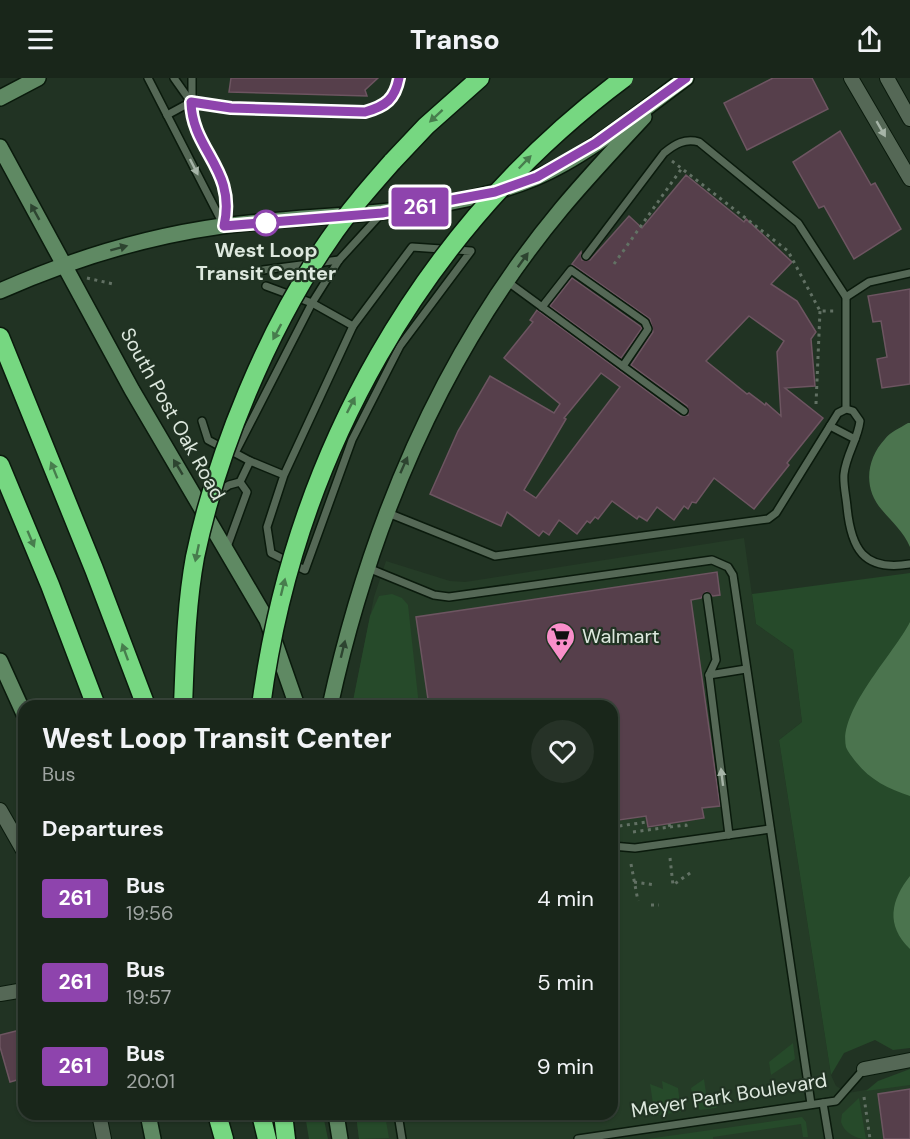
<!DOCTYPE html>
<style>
body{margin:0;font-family:"DM Sans",sans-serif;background:#263227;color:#f1f3f6;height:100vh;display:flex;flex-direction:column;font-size:22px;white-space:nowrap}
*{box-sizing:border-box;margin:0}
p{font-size:20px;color:#9fa5a2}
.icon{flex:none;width:33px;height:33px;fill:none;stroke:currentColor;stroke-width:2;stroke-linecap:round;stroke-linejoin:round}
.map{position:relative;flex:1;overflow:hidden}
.side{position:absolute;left:18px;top:622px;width:600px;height:420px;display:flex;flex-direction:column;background:#19261a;border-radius:18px;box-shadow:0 2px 4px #0004,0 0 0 2px #374339}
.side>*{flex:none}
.badge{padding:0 12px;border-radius:4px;font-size:21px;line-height:39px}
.map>.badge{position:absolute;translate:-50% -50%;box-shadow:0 0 0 3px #fff}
h2{padding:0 24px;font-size:22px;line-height:54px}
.round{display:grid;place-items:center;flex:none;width:63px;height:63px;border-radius:32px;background:#263227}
.overview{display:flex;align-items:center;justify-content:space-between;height:102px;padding:0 24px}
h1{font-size:28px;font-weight:800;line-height:45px}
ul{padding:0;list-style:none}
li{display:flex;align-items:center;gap:18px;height:84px;padding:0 24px}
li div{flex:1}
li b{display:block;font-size:22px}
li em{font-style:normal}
li .badge{min-width:66px;font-weight:700;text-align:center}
header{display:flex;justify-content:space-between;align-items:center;height:78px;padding:0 24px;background:#19261a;font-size:27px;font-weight:800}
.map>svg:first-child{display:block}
.built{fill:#253c27}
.green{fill:#264a2a}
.water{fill:#4b744e}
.building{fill:#563f4b;stroke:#6d5561;stroke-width:1.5;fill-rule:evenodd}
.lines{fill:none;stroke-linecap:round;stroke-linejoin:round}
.service-casing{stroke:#0a1a0c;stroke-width:10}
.minor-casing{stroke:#0a1a0c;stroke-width:16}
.secondary-casing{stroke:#0a1a0c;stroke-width:18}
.motorway-casing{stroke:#0a1a0c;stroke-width:21}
.path{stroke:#627164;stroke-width:3;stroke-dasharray:3 4.5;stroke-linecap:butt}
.service{stroke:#556856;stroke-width:7}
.minor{stroke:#556856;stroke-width:14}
.secondary{stroke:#5f8963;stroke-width:15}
.motorway{stroke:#76d781;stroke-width:18}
.motorway-bridge-casing{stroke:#0a1a0c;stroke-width:21;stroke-linecap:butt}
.motorway-bridge{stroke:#76d781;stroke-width:18}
.oneway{fill:#477d4d}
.oneway2{fill:#a7b5a8}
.oneway3{fill:#2d4430}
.line-casing{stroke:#fff;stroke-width:14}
.line{stroke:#8e44ad;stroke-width:9}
.stop-dot{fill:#fff;stroke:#8e44ad;stroke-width:3}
.labels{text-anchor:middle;stroke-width:4.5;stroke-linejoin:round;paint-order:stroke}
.stop-label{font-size:20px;font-weight:bold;fill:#dde8de;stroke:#213323}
.street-label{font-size:20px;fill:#dde8de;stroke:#213323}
.poi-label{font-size:20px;fill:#dde8de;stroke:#213323;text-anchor:start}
</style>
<header><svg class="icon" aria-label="menu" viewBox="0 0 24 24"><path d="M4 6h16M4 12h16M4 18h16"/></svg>Transo<svg class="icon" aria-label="share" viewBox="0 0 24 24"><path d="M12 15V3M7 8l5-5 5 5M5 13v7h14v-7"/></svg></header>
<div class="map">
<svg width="910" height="1061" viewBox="0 0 910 1061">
<rect width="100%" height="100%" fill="#213323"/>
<!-- built -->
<path class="built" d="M744,460L756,546L793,572L802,644L779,662L831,997L836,1008L848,1015L910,1004V1061H359L356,1037L612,1036V628H352L374,519L386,483L450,503L465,504Z"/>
<!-- green -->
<g class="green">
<path d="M910,495V970L893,972L875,962L844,975L831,997L779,662L802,644L793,572L756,546L752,516Z"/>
<path d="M392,516L402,520L408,527L419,628H352L370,538L379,518Z"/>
<path d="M793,965L795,981L771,997L769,984Z"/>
<path d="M910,991V1007L866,1013L878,1003Z"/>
<path d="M704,1001L707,1022L718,1015L720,1025L716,1030L700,1032L694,1028L691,1010Z"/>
<path d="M662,1003L678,1010L681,1034L658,1037L654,1032L650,1006L663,1011Z"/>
<path d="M859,1020L866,1061C855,1061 844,1054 841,1044L842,1036Z"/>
<path d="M305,1037H323L328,1061H309Z"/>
<path d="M356,1037H385L389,1060L359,1061Z"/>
<path d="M802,1039L806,1044L808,1059H803L801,1046L713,1059V1061H647Z"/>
</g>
<!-- water -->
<g class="water">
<path d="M908,345H910V469C903,453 893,445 882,432C863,411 866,381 885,361C890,354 900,350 908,345Z"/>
<path d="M910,544V718C889,711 870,702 856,684C853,680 848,674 846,669C838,633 893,577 910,544Z"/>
<path d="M910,798V871C885,847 891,822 910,798Z"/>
</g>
<!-- building -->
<g class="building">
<path d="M231,0H378L365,12L367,18L229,14Z"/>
<path d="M773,0H812L828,31L747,72L724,25Z"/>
<path d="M840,53L871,107L875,105L901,151L854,181L824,128L819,130L793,84Z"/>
<path d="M686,97L744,144L746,141L792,184L771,206L797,223L816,254L811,261L815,308L785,310L823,340L787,385L789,387L754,431L714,400L696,425L692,424L688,431L684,428L674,442L657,429L647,443L639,438L637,441L612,423L598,441L595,439L590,445L587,443L577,456L559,442L549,457L543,453L539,458L507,434L501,448L430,416L458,353L490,298L554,335L560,326L504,280L533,244L530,242L537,232L681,338L688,337L687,328L631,287L653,254L650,241L572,186L581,174L582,182H590L629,138L642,150ZM749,238L784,263L777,274L781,338L766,325L765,327L749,315L747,316L706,283ZM601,295L620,309L536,420L524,412L566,341L564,340Z"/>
<path d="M572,200L640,248L642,250L621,280L550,228Z"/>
<path d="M910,211V306L882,310L877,281L887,279L881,243L873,244L868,218Z"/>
<path d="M717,494L720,517L713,518L706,514L701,520L691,522L720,728L702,730L704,740L648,749L646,738L612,743V628H429L416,539Z"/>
<path d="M24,951V1000L10,1004L0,969V957Z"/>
<path d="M910,1011V1061H884L878,1016Z"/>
</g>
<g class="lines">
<defs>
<g id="service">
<path d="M148,0L224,148"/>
<path d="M174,0L191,24L205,28L365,34C386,28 395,21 400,0"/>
<path d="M192,0V39L226,110L227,133L224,148"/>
<path d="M167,37L191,24"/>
<path d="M586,178L664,75C675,66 685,60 699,64L798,145L846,219V331"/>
<path d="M263,192L339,182"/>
<path d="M508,204L684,333"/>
<path d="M266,208L312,225L353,248"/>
<path d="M846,219L869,204L910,195"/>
<path d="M542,229L571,192L645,244L648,251L623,288"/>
<path d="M202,343L208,362L225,371"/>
<path d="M830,348L855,361"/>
<path d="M250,383L235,375L312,225L339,182L382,135"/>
<path d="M240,404L250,383L284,397L353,248L412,169L471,173L400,268L352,362L305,492L271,475L267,449L284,397"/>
<path d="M214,417L229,407L240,404L247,414L227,469"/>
<path d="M388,435L495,478L768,441L776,435L838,335L846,331L853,333L860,343C858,361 846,377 844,396C843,406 846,418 847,429C851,470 863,494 910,486"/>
<path d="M368,490L434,517L449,519L712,482L728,489L733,497L811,1026"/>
<path d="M707,519L716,582L709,597L746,591"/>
<path d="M709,597L729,757"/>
<path d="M612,768L635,770L770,751"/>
<path d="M823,1025L829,1061"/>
<path d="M398,1036L402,1061"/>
<path d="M578,1061L836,1023L864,991"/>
</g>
<g id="minor">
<path d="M851,0L910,101"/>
<path d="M887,0L910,41"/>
<path d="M0,732L24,774"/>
<path d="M0,916L24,912"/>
<path d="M864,991L910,982"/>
<path d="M99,1036L104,1061"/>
</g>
<g id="secondary">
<path d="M0,20L38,0"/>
<path d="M0,69L132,312L267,542L297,628"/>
<path d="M0,213C72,181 143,159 222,148C326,134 435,141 535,100C586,79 641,33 686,0"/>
<path d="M0,583L24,636"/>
<path d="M330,628C370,446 441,275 562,130C588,99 616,69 644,39"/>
<path d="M148,1036L153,1061"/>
<path d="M336,1036L340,1061"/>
</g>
<g id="motorway">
<path d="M392,84L426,48L480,0"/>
<path d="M0,259L94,491L146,628"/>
<path d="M0,387L50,507L96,628"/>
<path d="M217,1036L224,1061"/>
<path d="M261,1036L267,1061"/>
<path d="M283,1036L286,1061"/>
</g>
</defs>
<!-- service casing -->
<use href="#service" class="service-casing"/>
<!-- minor casing -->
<use href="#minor" class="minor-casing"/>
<!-- secondary casing -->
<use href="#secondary" class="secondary-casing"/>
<!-- motorway casing -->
<use href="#motorway" class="motorway-casing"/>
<!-- path -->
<g class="path">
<path d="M672,83L788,173L820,233H835"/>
<path d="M614,186L682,90"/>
<path d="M87,200L113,206"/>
<path d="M816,326L820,233"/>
<path d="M612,749L647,744"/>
<path d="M670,749L686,747L687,752"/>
<path d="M633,754L670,749L669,746"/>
<path d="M670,780L673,807L693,793"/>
<path d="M631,786L638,823"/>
<path d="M634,804L656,807"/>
<path d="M651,827H659"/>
<path d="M864,1019L870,1061"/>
</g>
<!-- service -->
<use href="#service" class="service"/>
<!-- minor -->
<use href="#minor" class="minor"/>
<!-- secondary -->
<use href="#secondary" class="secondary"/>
<!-- motorway -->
<use href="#motorway" class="motorway"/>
<defs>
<g id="motorway-bridge">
<path d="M183,628C185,579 186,528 195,479C217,374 268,250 329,162C348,134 370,109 392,84"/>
<path d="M261,628C294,379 421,151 624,0"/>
</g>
</defs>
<!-- motorway-bridge casing -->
<use href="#motorway-bridge" class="motorway-bridge-casing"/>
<!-- motorway-bridge -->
<use href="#motorway-bridge" class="motorway-bridge"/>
</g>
<!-- one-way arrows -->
<defs><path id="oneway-solid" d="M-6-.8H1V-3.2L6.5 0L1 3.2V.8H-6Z" transform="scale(1.5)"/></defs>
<g class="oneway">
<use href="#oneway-solid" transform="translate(436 38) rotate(137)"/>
<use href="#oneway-solid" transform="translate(525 84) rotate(-46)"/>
<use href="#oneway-solid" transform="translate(277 254) rotate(118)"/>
<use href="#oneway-solid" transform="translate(351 327) rotate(-63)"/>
<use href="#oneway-solid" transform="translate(54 392) rotate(-112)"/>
<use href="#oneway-solid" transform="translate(31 461) rotate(67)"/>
<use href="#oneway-solid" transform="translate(197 475) rotate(102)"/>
<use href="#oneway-solid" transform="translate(283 509) rotate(-76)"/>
<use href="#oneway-solid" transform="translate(125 574) rotate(-110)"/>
</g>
<g class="oneway2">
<use href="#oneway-solid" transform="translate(881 51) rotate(60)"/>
<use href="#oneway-solid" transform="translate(194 89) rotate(63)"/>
<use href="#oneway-solid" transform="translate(722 699) rotate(-97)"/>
</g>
<g class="oneway3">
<use href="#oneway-solid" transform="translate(35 134) rotate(-119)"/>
<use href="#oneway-solid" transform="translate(119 170) rotate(-15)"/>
<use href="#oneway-solid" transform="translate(523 182) rotate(-54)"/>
<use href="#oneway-solid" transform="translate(404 387) rotate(-66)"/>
<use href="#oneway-solid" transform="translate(178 389) rotate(-121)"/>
<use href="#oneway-solid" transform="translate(343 571) rotate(-76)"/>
</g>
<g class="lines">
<defs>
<path id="line" d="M399,0C395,21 386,28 365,34L231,30L191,24C192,73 237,91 224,148L382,135L495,114L537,99L596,65L686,0"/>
</defs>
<!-- line casing -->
<use href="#line" class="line-casing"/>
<!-- line -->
<use href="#line" class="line"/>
</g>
<!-- icons -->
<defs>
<symbol id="supermarket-pin" viewBox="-11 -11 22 30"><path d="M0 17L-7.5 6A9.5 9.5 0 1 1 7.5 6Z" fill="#f98fca" stroke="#213323"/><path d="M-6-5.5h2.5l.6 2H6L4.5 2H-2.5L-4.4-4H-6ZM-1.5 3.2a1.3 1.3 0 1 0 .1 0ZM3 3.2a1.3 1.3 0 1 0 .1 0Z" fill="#111"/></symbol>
</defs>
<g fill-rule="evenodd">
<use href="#supermarket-pin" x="544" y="542" width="33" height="45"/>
</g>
<!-- markers -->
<circle class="stop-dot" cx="266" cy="145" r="12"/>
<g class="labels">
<!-- stop labels -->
<g class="stop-label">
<text x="266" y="179">West Loop<tspan x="266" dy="23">Transit Center</tspan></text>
</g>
<!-- street labels -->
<g class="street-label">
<text transform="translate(173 336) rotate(61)" y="7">South Post Oak Road</text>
<text transform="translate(729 1017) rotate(-9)" y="7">Meyer Park Boulevard</text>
</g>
<!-- poi labels -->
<g class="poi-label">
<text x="582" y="565">Walmart</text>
</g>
</g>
</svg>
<b class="badge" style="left:420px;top:129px;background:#8e44ad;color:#fff">261</b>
<section class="side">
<div class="overview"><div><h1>West Loop Transit Center</h1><p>Bus</p></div><a class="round"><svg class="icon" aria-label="heart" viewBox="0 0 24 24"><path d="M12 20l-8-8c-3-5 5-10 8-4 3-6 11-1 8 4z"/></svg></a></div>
<h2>Departures</h2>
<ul>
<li><span class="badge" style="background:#8e44ad;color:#fff">261</span><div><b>Bus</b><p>19:56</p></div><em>4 min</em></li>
<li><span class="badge" style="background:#8e44ad;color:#fff">261</span><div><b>Bus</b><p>19:57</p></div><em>5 min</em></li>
<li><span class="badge" style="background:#8e44ad;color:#fff">261</span><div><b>Bus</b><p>20:01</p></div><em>9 min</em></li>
</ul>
</section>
</div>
